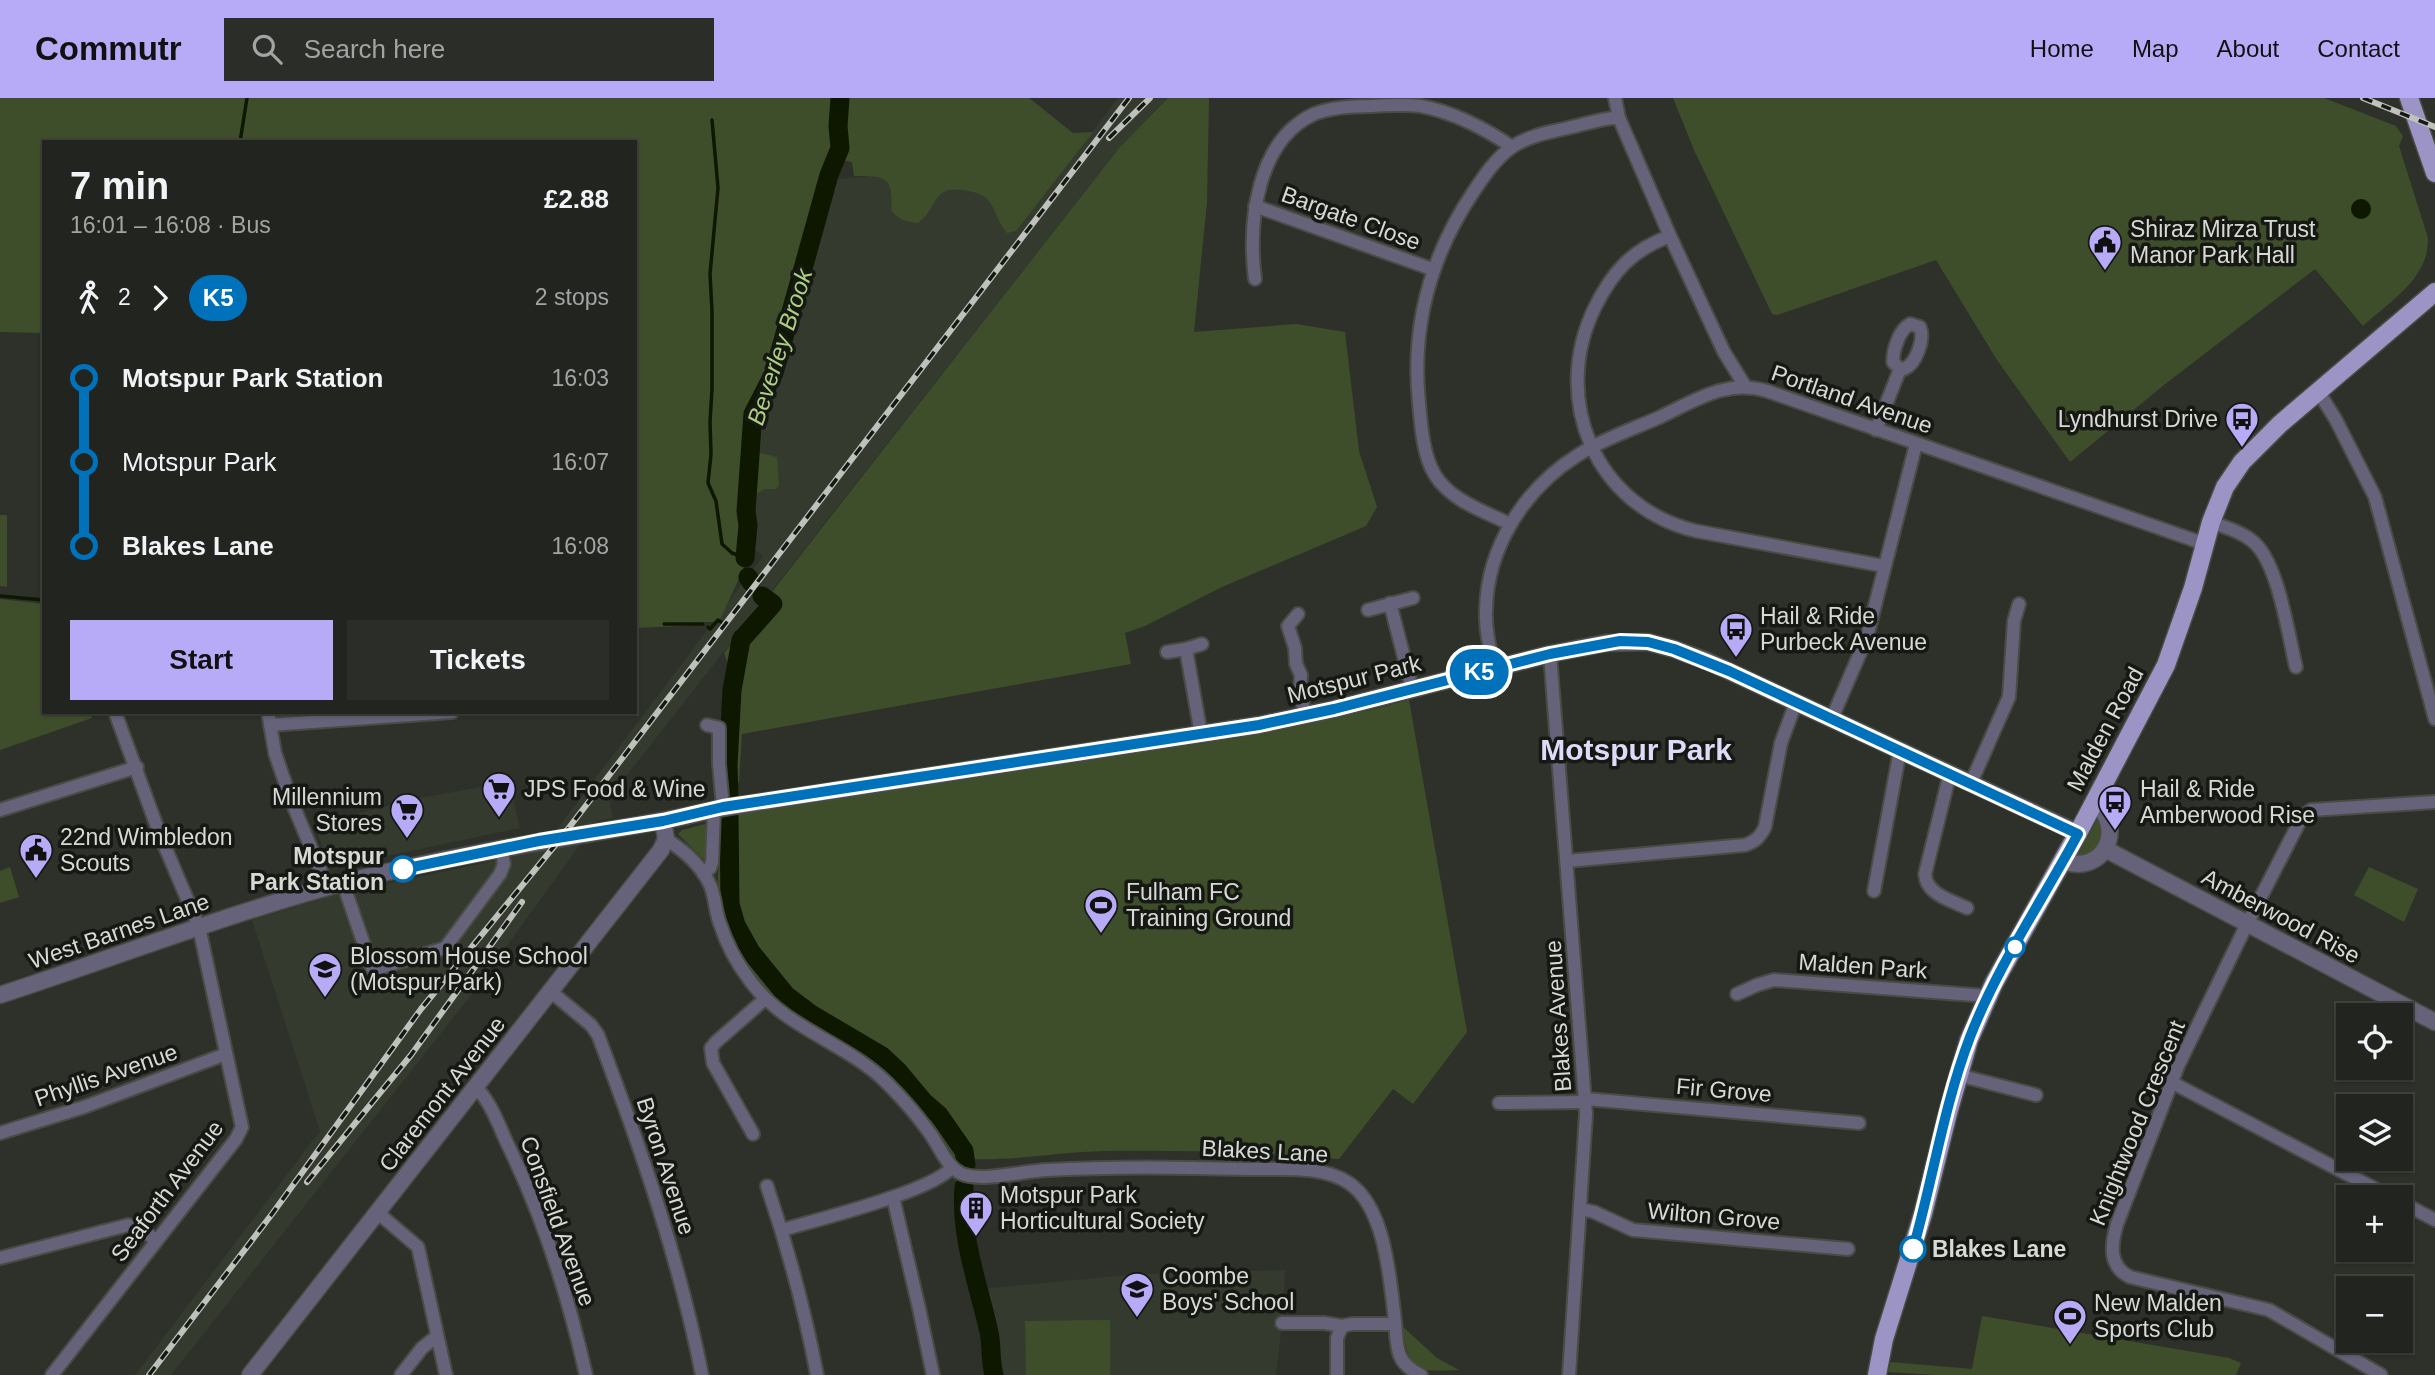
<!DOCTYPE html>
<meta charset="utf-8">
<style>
body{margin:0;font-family:Arial,sans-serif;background:#2a2d28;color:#f1f3f6;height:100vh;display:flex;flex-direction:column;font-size:26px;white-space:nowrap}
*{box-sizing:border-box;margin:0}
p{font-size:23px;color:#a2a5a4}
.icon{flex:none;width:38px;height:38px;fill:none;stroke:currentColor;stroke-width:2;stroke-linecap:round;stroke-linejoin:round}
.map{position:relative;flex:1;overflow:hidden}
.side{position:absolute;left:42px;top:42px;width:595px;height:574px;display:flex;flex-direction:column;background:#22251f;border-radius:0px;box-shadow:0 2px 5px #0004,0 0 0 2px #3f423d}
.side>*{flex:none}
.badge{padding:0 14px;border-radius:23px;font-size:24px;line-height:46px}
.fabs{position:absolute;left:2336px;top:905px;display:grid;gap:14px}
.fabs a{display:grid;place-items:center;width:77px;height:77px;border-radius:0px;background:#22251f;box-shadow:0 2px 5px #0004,0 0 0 2px #3f423d;font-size:35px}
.map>.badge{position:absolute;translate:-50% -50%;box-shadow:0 0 0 4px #fff}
.legs{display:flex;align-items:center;gap:10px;height:77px;padding:0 28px;font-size:23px}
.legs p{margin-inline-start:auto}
.head{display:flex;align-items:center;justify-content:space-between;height:119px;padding:0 28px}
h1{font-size:38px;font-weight:800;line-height:52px}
.action{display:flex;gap:14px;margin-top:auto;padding:14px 28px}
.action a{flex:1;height:80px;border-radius:0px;background:#b7abf7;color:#111;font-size:28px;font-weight:800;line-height:80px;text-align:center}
.action a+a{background:#2a2d28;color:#f1f3f6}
ul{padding:0 28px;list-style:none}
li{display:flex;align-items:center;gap:24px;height:84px;font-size:26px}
li i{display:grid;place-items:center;width:10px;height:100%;margin:0 9px;background:currentColor}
li i::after{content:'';width:18px;height:18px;margin:-9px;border:5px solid;border-radius:50%;background:#22251f}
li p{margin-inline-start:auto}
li:first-child i{background:linear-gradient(#0000 50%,currentColor 0)}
li:last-child i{background:linear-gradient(currentColor 50%,#0000 0)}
header{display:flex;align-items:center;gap:42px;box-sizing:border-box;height:98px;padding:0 35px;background:#b7abf7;color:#111}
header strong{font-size:33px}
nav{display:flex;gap:38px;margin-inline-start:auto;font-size:24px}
.search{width:490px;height:63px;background:#2a2d28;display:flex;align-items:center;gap:18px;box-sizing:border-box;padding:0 24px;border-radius:0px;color:#a2a5a4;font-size:26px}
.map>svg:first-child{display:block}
.built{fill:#343a2d}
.green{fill:#3f4e2a}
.water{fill:#0e1800}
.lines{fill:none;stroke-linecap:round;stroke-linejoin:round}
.stream{stroke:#0e1800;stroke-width:3.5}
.river{stroke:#0e1800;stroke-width:19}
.minor-casing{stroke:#484c44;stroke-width:16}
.tertiary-casing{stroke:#484c44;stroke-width:19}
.primary-casing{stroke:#484c44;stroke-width:21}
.minor{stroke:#65627a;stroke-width:12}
.tertiary{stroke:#65627a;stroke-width:16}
.primary{stroke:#9b94c4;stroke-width:18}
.rail-casing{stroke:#bec1bc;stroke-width:6}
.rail{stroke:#161814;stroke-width:3.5;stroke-dasharray:10;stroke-linecap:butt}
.line-1-casing{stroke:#fff;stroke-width:16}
.line-1{stroke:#0072bc;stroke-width:10}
.stop-1-dot{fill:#fff;stroke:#0072bc;stroke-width:3.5}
.labels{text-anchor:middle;stroke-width:7;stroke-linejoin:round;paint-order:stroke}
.street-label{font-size:23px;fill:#d6d9d4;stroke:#161814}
.poi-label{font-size:23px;fill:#d6d9d4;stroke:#161814;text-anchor:start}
.stop-label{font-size:23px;font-weight:bold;fill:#d6d9d4;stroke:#161814;text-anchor:end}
.water-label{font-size:24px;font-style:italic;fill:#add07f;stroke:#161814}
.district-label{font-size:30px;font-weight:bold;fill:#dedaf8;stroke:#161814}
</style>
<header>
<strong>Commutr</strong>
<div class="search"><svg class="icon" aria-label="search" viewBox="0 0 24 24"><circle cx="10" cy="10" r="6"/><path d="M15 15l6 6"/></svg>Search here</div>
<nav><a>Home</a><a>Map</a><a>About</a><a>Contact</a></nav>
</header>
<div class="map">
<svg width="2435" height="1277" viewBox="0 0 2435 1277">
<rect width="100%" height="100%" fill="#2d3129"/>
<!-- built -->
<g class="built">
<path d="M1118,0H1168L1120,49L609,700L613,720L597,723L472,896L171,1277H135L320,1033L252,822L338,796L536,754L558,730L763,458L752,450L754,350L838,81L887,76L1040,102Z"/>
<path d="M509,684L520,730L330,770L316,731L353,717L413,701Z"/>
<path d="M1285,1172L1283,1218L1276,1277H1000L988,1190L1139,1176Z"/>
</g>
<!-- green -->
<g class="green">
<path d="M0,0H1029L1073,35L1093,34L1016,133L1007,135C990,114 998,96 963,92C956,91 947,91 942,95C932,103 932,115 918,125C906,124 899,122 891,112C894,77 884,78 854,78L852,64L840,62L838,81L799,211L763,316L760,355L777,359L779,387L776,391H765L755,397L753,450L719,524H705L703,527L635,530V44H44V235L0,234Z"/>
<path d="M1168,0H1209L1207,104L1194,234L1296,226L1345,234L1359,353L1377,409L1366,428L1222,489L1145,528L1125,535L1131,566L742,636L739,684L736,687H726L724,667L731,574L724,555L1120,49Z"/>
<path d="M1673,0H2324L2396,28L2403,38L2399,48L2428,140C2429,181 2390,203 2363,228L2315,171L2164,287L2070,364L1997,262L1936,162L1777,217L1772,216L1694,52Z"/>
<path d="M0,417H7V489L0,488Z"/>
<path d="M0,501L44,506V614H91L92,620L0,652Z"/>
<path d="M1409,602L1467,934L1413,1006L1393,991L1339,1061C1261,1054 1183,1052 1104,1053C1055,1054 1005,1065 955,1060C933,1024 906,989 872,963C850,946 823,934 800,919C755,888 720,837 718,781C718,773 720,764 720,755C721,743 721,729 723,718L1237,640L1375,611Z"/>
<path d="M2098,720L2104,722L2100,750L2081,761L2078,757Z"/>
<path d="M705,726L708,730L706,760L703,761L678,736L682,732Z"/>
<path d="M10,769L19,799L0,805V773Z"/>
<path d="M2369,769L2418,791L2404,824L2354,797Z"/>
<path d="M1982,1218L2229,1260L2241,1265L2236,1277H1936L1888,1274L1891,1264L1972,1271Z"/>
<path d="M1110,1222V1277H1026L1025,1223Z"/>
<path d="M1403,1229L1437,1260L1459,1272C1416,1274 1408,1274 1403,1229Z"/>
</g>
<!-- water -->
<circle class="water" cx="2361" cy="111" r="10"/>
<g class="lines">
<!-- stream -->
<g class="stream">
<path d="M712,22L718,90L710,176L712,213V291L710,324L711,356L708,385L716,403L722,446L732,455L745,460"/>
<path d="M240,44L247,0"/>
<path d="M0,498L44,502"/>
<path d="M664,526H703"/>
<path d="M708,529L710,531L718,522L721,524"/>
<path d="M736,535L742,541"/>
</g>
<!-- river -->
<g class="river">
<path d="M745,460L748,427L746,413L753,316L774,275L829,77L840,50L838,28L840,0"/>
<path d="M748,479L751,484"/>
<path d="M729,699L728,667L732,592L741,542L773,506L762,498"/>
<path d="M729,717L730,806L736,827L751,854L786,897L811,916L882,958L899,974L924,1004L939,1017L964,1053L966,1067"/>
<path d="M964,1089C960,1139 978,1185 989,1234C992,1248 990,1262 994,1277"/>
</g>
<defs>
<g id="minor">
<path d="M1615,0L1619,20L1670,138L1724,254L1745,288"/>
<path d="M1255,108L1432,171"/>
<path d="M1670,138C1632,152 1613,173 1595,209C1550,301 1595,409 1696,433L1884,468"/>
<path d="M1255,181C1248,125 1256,43 1314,16C1332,9 1353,8 1372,8C1388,7 1404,6 1420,8C1451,13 1486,31 1512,49"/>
<path d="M1910,226L1920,229C1925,241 1916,266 1904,271H1900L1893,264C1893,252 1899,232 1910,226Z"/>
<path d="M2318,293L2336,322L2375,399L2435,621"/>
<path d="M1876,332L1900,271"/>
<path d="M2211,424C2224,429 2240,433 2251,442C2278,461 2288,536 2296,569"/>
<path d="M1510,426C1485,414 1450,402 1435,377C1423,358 1421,327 1419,305C1411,227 1430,158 1474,93C1484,78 1496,60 1512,49C1529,37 1552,34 1572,29C1587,26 1604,19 1619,20"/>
<path d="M1390,505L1412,590"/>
<path d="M1368,512L1413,500"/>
<path d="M1298,516L1288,528L1295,550L1296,566L1301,577L1300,593L1305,617"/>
<path d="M1186,551L1202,546"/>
<path d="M1167,554L1186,551L1201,636"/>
<path d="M1550,556L1586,1016L1569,1277"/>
<path d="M1495,571C1490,552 1485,532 1486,512C1487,449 1525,390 1578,357C1603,341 1633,331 1660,319C1696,302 1726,281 1767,293L2205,446"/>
<path d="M268,614L275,655L291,702L328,790"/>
<path d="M1832,620L1867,539L1916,346"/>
<path d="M270,627L452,614"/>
<path d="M707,627L719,630V666L723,709"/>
<path d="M1950,675L1925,776C1926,796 1950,802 1967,810"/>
<path d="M1971,685L2009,599L2014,523L2019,506"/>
<path d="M0,712L137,669"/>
<path d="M666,741C683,752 702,768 710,787C715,798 715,811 719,823C726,845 737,866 751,884C786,931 847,945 887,985C902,1000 917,1017 929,1034C939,1047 946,1069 962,1076C982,1084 1024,1073 1047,1072C1113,1068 1179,1069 1245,1071C1277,1072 1321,1066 1349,1085C1386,1110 1390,1183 1395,1223C1396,1233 1396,1245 1399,1255C1402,1266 1411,1272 1421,1277"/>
<path d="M1567,763L1745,747C1756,743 1760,739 1765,729L1781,645L1796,604"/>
<path d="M703,775L710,770L712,764L714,712"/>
<path d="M343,785L372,870L376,871L445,850L500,776L504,766L501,750"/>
<path d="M1874,793L1900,652"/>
<path d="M550,893L591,927L598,937C640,1048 679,1160 702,1277"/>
<path d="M1737,896L1757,887L1774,882L1987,898"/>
<path d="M1958,977L2036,997"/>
<path d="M2171,984L2391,1099"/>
<path d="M476,989C491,1005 498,1025 507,1045C543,1118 568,1197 586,1277"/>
<path d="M1586,1001L1859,1025"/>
<path d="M1499,1005L1586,1004"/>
<path d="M0,1035L84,1009L226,956"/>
<path d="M753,1036L713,965L711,950L716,944L765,901"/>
<path d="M767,1088C788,1150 805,1213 817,1277"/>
<path d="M893,1099L919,1210L933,1277"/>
<path d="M2401,1104L2435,1122"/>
<path d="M1581,1111L1594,1114L1633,1132L1848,1151"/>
<path d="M378,1115L418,1149L446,1277"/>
<path d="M782,1132C816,1122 934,1093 952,1069"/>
<path d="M0,1160L128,1127L141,1130L156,1143"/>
<path d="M1282,1225H1324L1342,1228"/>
<path d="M52,1277L236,1041L242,1029L199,829L160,737L115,614"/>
<path d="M401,1277L422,1250L437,1238"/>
<path d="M1337,1277V1240L1342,1228L1352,1226H1395"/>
<path d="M2381,1277L2269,1212L2130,1179C2108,1168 2111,1147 2117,1126L2178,968L2247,826L2302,719L2311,712L2435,704"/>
</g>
<g id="tertiary">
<path d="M2105,751L2435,924"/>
<path d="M2063,763C2104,778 2126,730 2095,705"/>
<path d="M0,897C119,858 237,812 358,781C458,756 560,741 661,723C683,719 705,713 728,709L1259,627L1334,611L1550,556L1606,545L1648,544L1674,551L1707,563L2078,735"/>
<path d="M250,1277L661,752L666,741L663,723"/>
</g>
<g id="primary">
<path d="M2409,0L2435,75"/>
<path d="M1877,1277L1884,1241L1923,1116L1948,1015L1969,942L1994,885L2078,735L2166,567L2193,490L2211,424L2225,389L2242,364L2280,326L2435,194"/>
</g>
</defs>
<!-- minor casing -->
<use href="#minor" class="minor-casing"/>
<!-- tertiary casing -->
<use href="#tertiary" class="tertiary-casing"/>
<!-- primary casing -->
<use href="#primary" class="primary-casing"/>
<!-- minor -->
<use href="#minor" class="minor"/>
<!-- tertiary -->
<use href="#tertiary" class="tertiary"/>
<!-- primary -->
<use href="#primary" class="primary"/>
<defs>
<g id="rail">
<path d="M2363,0L2435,29"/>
<path d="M1109,40L1150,0"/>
<path d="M307,1084L411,957L522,804"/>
<path d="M149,1277L272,1116L421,911L561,740L1129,0"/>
</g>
</defs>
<!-- rail casing -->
<use href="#rail" class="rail-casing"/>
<!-- rail -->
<use href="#rail" class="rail"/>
</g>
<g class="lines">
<defs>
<path id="line-1" d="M403,771L539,743L663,723L723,709L1259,627L1334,611L1550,556L1620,543L1648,544L1674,551L1729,573L2078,736C2042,803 1998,867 1970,939C1944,1007 1933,1081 1913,1151"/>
</defs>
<!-- line-1 casing -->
<use href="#line-1" class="line-1-casing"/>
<!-- line-1 -->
<use href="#line-1" class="line-1"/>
</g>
<!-- icons -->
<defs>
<symbol id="civic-pin" viewBox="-11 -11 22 30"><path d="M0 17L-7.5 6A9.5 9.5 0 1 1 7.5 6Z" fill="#b7abf7" stroke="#161814"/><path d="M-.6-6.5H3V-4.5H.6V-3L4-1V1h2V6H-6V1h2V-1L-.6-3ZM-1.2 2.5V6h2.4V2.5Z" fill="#111"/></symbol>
<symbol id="bus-pin" viewBox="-11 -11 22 30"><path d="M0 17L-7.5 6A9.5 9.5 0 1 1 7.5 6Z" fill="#b7abf7" stroke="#161814"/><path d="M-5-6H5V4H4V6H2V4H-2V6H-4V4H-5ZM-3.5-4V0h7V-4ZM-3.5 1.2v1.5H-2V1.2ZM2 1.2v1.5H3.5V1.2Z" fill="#111"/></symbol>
<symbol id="supermarket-pin" viewBox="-11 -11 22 30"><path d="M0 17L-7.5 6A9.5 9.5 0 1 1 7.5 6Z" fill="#b7abf7" stroke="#161814"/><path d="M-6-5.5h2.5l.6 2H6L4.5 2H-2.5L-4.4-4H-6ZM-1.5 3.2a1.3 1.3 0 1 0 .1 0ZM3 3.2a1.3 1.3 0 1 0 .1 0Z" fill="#111"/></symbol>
<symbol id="stadium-pin" viewBox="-11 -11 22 30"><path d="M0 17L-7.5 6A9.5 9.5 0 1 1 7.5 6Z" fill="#b7abf7" stroke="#161814"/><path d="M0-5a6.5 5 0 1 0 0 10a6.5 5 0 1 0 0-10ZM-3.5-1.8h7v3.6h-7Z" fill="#111"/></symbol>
<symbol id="school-pin" viewBox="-11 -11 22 30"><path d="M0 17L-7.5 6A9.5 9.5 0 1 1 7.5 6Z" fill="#b7abf7" stroke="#161814"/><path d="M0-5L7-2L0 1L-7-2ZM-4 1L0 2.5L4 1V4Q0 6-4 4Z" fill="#111"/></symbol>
<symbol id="building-pin" viewBox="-11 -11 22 30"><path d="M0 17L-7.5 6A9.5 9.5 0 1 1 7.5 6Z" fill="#b7abf7" stroke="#161814"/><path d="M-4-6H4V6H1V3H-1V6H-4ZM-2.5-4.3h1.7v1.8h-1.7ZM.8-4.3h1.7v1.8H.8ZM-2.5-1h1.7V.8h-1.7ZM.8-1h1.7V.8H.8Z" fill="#111"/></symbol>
</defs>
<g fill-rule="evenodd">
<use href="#civic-pin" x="2086" y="125" width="38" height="52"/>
<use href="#bus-pin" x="2223" y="302" width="38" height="52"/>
<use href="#bus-pin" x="1717" y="512" width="38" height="52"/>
<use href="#supermarket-pin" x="480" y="672" width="38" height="52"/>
<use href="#bus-pin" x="2096" y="685" width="38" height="52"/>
<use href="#supermarket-pin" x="388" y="693" width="38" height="52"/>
<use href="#civic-pin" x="17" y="733" width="38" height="52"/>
<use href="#stadium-pin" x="1082" y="788" width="38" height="52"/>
<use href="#school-pin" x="306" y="852" width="38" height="52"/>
<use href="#building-pin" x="957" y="1091" width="38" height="52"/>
<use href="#school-pin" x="1118" y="1172" width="38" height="52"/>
<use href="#stadium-pin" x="2051" y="1199" width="38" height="52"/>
</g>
<!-- markers -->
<g class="stop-1-dot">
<circle cx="403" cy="771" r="12"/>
<circle cx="2015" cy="849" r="9"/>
<circle cx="1913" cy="1151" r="12"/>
</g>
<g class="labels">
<!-- street labels -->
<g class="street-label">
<text transform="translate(1351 120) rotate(20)" y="8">Bargate Close</text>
<text transform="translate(1852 301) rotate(19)" y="8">Portland Avenue</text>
<text transform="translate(1354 581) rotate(-14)" y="8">Motspur Park</text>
<text transform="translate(2105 631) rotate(-62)" y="8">Malden Road</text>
<text transform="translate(2281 818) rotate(28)" y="8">Amberwood Rise</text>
<text transform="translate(119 833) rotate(-19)" y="8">West Barnes Lane</text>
<text transform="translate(1863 868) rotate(4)" y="8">Malden Park</text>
<text transform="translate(1558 918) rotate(-94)" y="8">Blakes Avenue</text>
<text transform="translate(106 977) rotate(-19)" y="8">Phyllis Avenue</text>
<text transform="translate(1724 992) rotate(5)" y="8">Fir Grove</text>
<text transform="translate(442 996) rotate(-52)" y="8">Claremont Avenue</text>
<text transform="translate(2137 1025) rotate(-68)" y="8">Knightwood Crescent</text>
<text transform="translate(1265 1053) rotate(3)" y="8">Blakes Lane</text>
<text transform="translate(666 1068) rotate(72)" y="8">Byron Avenue</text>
<text transform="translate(167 1093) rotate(-53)" y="8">Seaforth Avenue</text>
<text transform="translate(1714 1118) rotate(5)" y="8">Wilton Grove</text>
<text transform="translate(558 1123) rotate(70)" y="8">Consfield Avenue</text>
</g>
<!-- poi labels -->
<g class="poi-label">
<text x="2130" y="139">Shiraz Mirza Trust<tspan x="2130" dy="26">Manor Park Hall</tspan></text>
<text x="2218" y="329" text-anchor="end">Lyndhurst Drive</text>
<text x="1760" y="526">Hail &amp; Ride<tspan x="1760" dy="26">Purbeck Avenue</tspan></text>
<text x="524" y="699">JPS Food &amp; Wine</text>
<text x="2140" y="699">Hail &amp; Ride<tspan x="2140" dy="26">Amberwood Rise</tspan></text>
<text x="382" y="707" text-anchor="end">Millennium<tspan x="382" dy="26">Stores</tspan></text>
<text x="60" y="747">22nd Wimbledon<tspan x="60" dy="26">Scouts</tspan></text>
<text x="1126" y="802">Fulham FC<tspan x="1126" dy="26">Training Ground</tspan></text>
<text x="350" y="866">Blossom House School<tspan x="350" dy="26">(Motspur Park)</tspan></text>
<text x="1000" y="1105">Motspur Park<tspan x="1000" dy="26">Horticultural Society</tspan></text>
<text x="1162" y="1186">Coombe<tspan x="1162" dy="26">Boys' School</tspan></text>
<text x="2094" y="1213">New Malden<tspan x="2094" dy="26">Sports Club</tspan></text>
</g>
<!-- stop labels -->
<g class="stop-label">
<text x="384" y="766">Motspur<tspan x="384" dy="26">Park Station</tspan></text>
<text x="1932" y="1159" text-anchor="start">Blakes Lane</text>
</g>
<!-- water labels -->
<g class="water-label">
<text transform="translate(780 249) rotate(-72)" y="8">Beverley Brook</text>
</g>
<!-- district labels -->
<g class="district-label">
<text x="1636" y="662">Motspur Park</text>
</g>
</g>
</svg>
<div class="fabs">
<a><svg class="icon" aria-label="locate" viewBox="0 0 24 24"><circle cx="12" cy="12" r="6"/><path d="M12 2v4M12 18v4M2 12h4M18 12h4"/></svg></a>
<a><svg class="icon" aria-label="layers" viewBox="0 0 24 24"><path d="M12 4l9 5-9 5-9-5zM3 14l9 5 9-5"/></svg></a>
<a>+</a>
<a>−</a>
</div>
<b class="badge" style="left:1479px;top:574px;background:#0072bc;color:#fff">K5</b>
<section class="side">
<div class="head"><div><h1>7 min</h1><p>16:01 – 16:08 · Bus</p></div><b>£2.88</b></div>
<div class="legs"><svg class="icon" aria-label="walk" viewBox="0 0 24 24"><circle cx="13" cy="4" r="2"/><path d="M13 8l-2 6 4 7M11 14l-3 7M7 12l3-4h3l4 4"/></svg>2<svg class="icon" aria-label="forward" viewBox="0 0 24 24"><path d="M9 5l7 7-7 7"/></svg><b class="badge" style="background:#0072bc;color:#fff">K5</b><p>2 stops</p></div>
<ul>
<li><i style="color:#0072bc"></i><b>Motspur Park Station</b><p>16:03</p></li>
<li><i style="color:#0072bc"></i><span>Motspur Park</span><p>16:07</p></li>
<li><i style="color:#0072bc"></i><b>Blakes Lane</b><p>16:08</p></li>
</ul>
<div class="action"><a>Start</a><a>Tickets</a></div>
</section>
</div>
